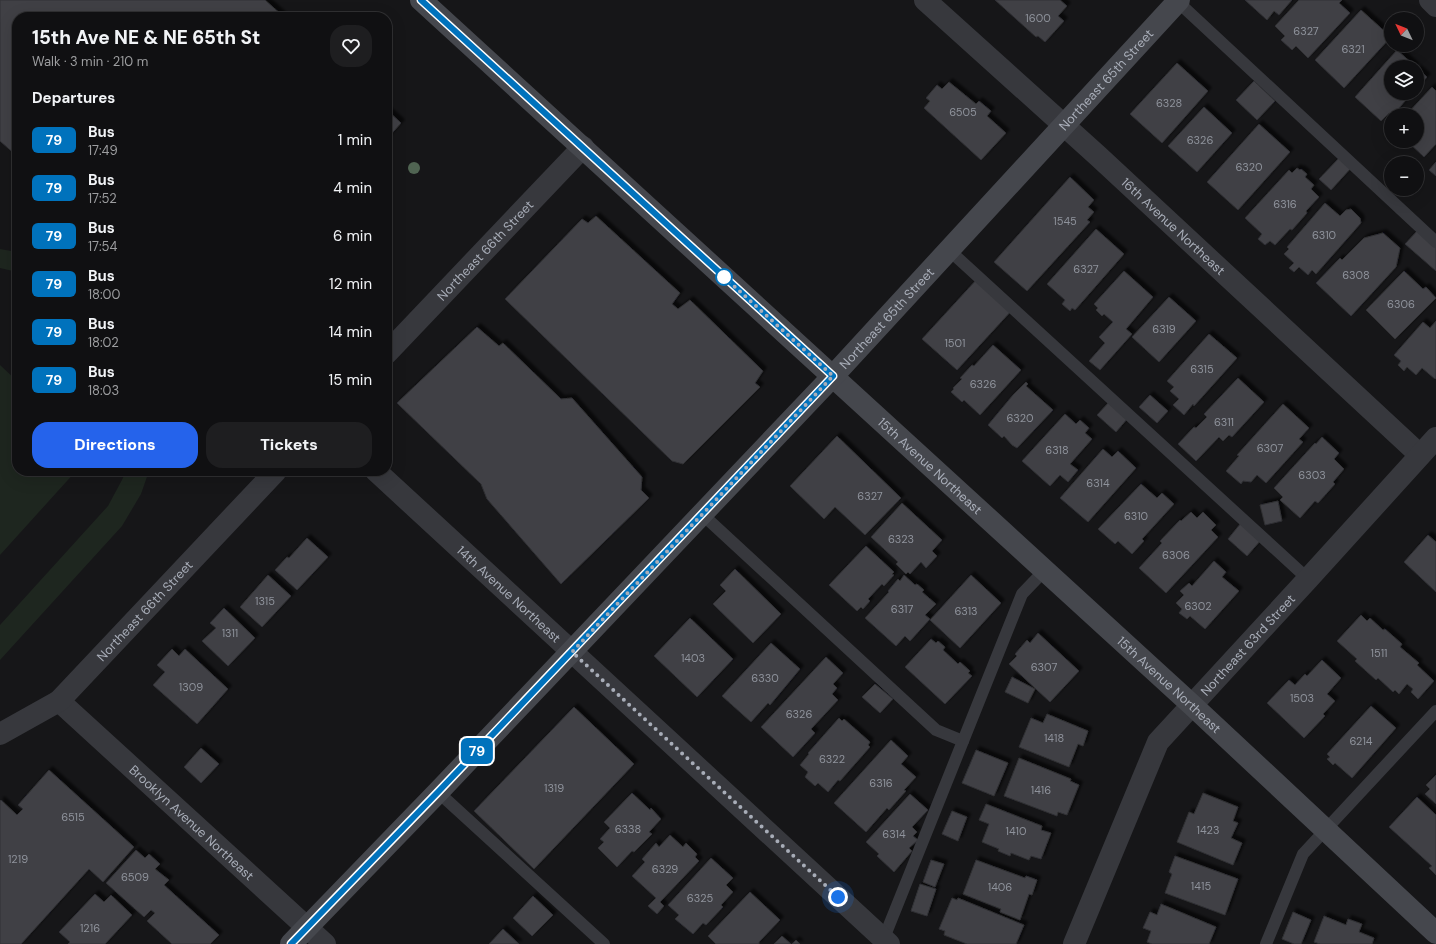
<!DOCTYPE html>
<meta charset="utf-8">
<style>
body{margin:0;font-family:"DM Sans",sans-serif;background:#1e1e20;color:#f1f3f6;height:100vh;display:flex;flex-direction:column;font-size:15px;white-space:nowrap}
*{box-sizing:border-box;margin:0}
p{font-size:13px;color:#9c9d9f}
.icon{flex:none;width:22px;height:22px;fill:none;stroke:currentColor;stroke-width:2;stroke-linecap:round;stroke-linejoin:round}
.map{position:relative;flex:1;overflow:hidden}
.drawer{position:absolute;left:12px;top:12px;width:380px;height:464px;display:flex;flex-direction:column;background:#101012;border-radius:16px;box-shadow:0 4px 16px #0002,0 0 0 1px #303032}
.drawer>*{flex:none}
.badge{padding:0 8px;border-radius:6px;font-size:14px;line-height:26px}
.needle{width:26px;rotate:313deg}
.tools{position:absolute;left:1384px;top:12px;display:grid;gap:8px}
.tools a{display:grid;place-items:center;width:40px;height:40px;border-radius:50%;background:#101012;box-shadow:0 4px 16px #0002,0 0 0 1px #303032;font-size:20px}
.you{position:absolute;width:20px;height:20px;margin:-10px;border:3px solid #fff;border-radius:50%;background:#1a73e8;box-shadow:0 0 0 6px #1a73e833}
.map>.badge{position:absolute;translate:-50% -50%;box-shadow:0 0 0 2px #fff}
h2{padding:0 20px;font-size:15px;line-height:36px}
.round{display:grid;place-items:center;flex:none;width:42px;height:42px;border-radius:16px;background:#1e1e20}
.overview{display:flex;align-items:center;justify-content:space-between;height:68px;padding:0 20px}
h1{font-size:19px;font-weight:800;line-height:30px}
.cta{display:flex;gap:8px;margin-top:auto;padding:8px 20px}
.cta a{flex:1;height:46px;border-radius:16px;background:#2563eb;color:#fff;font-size:16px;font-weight:800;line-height:46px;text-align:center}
.cta a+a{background:#1e1e20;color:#f1f3f6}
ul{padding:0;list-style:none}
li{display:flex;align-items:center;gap:12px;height:48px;padding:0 20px}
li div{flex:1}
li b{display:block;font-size:15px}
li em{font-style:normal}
li .badge{min-width:44px;font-weight:700;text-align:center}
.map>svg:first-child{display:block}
.green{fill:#1e261f}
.building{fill:#404145;stroke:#303034;filter:url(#shadow)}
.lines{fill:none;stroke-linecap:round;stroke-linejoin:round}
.service{stroke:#37383d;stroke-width:12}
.minor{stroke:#37383d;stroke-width:22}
.secondary{stroke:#45474d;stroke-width:22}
.tree{fill:#506452}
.line-casing{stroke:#fff;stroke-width:9}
.line{stroke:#0072bc;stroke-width:6}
.walk{stroke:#a8adb8;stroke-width:4;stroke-dasharray:0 7.2}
.stop-dot{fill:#fff;stroke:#0072bc;stroke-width:2}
.labels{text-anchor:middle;stroke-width:3;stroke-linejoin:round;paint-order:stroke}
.number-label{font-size:11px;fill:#8e929b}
.street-label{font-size:13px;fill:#a8adb8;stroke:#111113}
</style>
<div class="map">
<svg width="1436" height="944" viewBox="0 0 1436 944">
<defs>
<filter id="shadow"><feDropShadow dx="3.5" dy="-3.5" stdDeviation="1" flood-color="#0009"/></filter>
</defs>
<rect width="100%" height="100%" fill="#161618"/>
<!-- green -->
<g class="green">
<path d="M0,249L17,252V272L0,268Z"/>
<path d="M0,365L17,381V471H76L0,555Z"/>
<path d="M125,471H149L141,494L122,526L0,660V625L108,506L123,478Z"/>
</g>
<!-- building -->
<g class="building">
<path d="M0,0H265L284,17H17V156L0,141Z"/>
<path d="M995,0H1060L1067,6L1058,16L1064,21L1045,42L1038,36L1036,37Z"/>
<path d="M1245,0H1292L1279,15L1274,11L1267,20Z"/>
<path d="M1299,0H1342L1339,3L1350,13L1308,58L1296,46L1292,50L1281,40L1285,36L1275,26Z"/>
<path d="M1361,10L1391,37L1344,88L1315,60Z"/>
<path d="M1397,50L1416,67H1391V93H1412L1393,115L1389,113L1381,121L1355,97Z"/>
<path d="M1177,63L1208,91L1162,143L1130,114Z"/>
<path d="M1417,68L1427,77L1417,88Z"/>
<path d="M1254,81L1275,101L1257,120L1236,100Z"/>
<path d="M949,82L976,104L979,101L991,111L987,116L1006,133L981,160L924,108L930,101L926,98L937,85L942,89Z"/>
<path d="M1432,87L1436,91V144L1424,157L1407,141H1417V115H1406Z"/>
<path d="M1204,107L1232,133L1197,172L1168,146Z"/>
<path d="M387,110L401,123L387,139Z"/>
<path d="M1259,124L1290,152L1238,210L1207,182Z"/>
<path d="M1340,157L1351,168L1331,190L1319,179Z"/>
<path d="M1436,162V176L1429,170Z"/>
<path d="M1297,168L1300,170L1301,169L1307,174L1305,177L1314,185L1311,189L1319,197L1306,211L1307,213L1292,230L1290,229L1275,245L1270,241L1265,245L1258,239L1262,234L1245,218L1289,170L1292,173Z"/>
<path d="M1070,177L1094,200L1088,207L1094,212L1087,220L1090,222L1027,291L994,262Z"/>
<path d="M1325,203L1340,216L1346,210L1351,209L1360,218L1361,223L1316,274L1312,270L1308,275L1299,267L1294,272L1289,268L1294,263L1284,254L1289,249L1287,247Z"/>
<path d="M596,216L680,293L672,304L678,309L690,300L763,371L755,383L760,387L683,464L672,461L505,299L582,219L588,223Z"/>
<path d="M1096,229L1124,254L1075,310L1072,308L1070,311L1062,304L1065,300L1047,284Z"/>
<path d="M1418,230L1436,245V271L1405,244Z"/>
<path d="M1383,233L1400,248L1396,267L1351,316L1316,283L1340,258L1342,260L1364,238Z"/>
<path d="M1124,271L1153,297L1126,329L1132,334L1100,370L1089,361L1105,343L1099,337L1113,322L1104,314L1102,316L1096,310L1098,308L1094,304Z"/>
<path d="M1404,271L1423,289L1426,287L1436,298L1395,339L1366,310Z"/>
<path d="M978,278L1013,309L957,370L922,339Z"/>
<path d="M1169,297L1196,321L1159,362L1132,337Z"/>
<path d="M1436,321V378L1435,379L1422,368L1416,375L1407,367L1404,371L1398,365L1401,361L1394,355L1423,322L1430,328Z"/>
<path d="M477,327L499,346L503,343L561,399L572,398L642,477L641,490L649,498L561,584L487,499L481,484L397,403Z"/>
<path d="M1209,334L1237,358L1194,406L1193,404L1184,415L1173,405L1179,399L1170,391L1174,387L1167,381Z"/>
<path d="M993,345L1021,370L980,415L964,400L962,402L951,392L954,389L953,388L962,379L960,378L972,365L974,366Z"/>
<path d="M1238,378L1264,402L1232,437L1229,435L1223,441L1219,437L1196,461L1178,444L1194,427L1196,428L1207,417L1204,414Z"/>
<path d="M1026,382L1028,384L1026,386L1053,410L1017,448L1012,445L1004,436L1002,438L988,425L1013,395Z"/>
<path d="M1150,395L1168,411L1157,423L1139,407Z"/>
<path d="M1110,401L1128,418L1116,432L1097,415Z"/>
<path d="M1283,404L1309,428L1299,439L1303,442L1266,483L1257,475L1251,482L1243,481L1241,484L1226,471L1239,456L1237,455Z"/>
<path d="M1065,414L1076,424L1080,420L1089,428L1085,433L1092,439L1070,464L1078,470L1068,482L1060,475L1050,486L1022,461Z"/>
<path d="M837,436L901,498L865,535L835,507L824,519L790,486Z"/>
<path d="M1322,437L1339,453L1334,459L1344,469L1333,482L1335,484L1318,503L1315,501L1300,518L1280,500L1283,497L1274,488L1315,443L1316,444Z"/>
<path d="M1103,449L1112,457L1118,451L1136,468L1088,522L1060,498Z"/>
<path d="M1141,484L1157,498L1162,493L1174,504L1142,539L1144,541L1132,554L1118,541L1115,544L1098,529Z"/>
<path d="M1278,501L1282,521L1265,525L1260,505Z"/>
<path d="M902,503L942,540L932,551L937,556L926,568L921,562L910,574L908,572L906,574L896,564L898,562L871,537Z"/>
<path d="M1191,512L1197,518L1203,512L1216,525L1211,530L1218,537L1166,593L1139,568L1162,543L1160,541L1180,520L1181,521Z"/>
<path d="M1241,523L1261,540L1247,556L1228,539Z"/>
<path d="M1428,535L1436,542V592L1404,562Z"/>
<path d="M307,538L328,557L297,590L275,570L287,557L289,558Z"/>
<path d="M866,546L894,572L892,574L894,575L884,586L882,584L868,599L870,601L863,609L861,607L857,611L829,585Z"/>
<path d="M1214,561L1226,572L1222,577L1239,591L1205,629L1190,616L1187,619L1179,613L1182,609L1176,603L1184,595L1180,591L1189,583L1192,586Z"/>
<path d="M735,569L781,614L753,643L713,604L726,591L720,585Z"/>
<path d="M268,575L291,596L262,627L240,607Z"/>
<path d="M904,575L915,585L917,584L924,590L922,592L936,604L925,615L930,619L910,641L905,636L896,646L865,618L889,592L888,591L898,579L900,581Z"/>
<path d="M971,575L1001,603L960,648L930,620Z"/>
<path d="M224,608L255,638L228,666L202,641L216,628L210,623Z"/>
<path d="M1361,615L1367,621L1370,618L1383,630L1385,629L1402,644L1400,647L1419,663L1417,665L1434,681L1418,699L1411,692L1413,689L1407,684L1399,694L1395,690L1393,692L1378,678L1376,680L1355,661L1357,659L1337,641Z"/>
<path d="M690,618L733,659L697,697L654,656Z"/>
<path d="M1038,633L1079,671L1050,702L1009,664L1017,656L1015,654L1027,640L1030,643Z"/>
<path d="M931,639L936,643L938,641L945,647L943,650L958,664L960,662L970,671L968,673L972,676L945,704L905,667Z"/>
<path d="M771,643L800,669L770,705L768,703L751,722L722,696Z"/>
<path d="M172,649L179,656L185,649L228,689L197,724L153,685L165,672L157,665Z"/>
<path d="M826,657L843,673L833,684L837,688L832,694L838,700L811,729L815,733L793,757L761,727Z"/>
<path d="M1322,660L1341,678L1327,694L1335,701L1323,714L1325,716L1304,738L1267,703L1289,680L1295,685L1305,674L1307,676Z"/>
<path d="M1012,677L1035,689L1028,703L1005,692Z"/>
<path d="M875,684L893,699L880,713L862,697Z"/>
<path d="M1371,706L1396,728L1352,778L1335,763L1333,765L1327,759L1330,757L1327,754Z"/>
<path d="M574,707L634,764L534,869L474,811Z"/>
<path d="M1047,714L1088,731L1083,746L1078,744L1069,767L1019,747L1031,718L1043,723Z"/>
<path d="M839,718L842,721L844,719L870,742L868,745L870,747L840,781L838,780L828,792L818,783L815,786L805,777L808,772L800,765L809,754L808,753Z"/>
<path d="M891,740L908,756L901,764L916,777L904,790L906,791L889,810L887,808L866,832L834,803Z"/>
<path d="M201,748L219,764L201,783L184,767Z"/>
<path d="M976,750L1008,763L994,796L962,783Z"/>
<path d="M1019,758L1071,779L1070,781L1079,785L1067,815L1058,812L1057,816L1004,796Z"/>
<path d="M49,770L134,847L103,882L89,869L21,944H0V801L1,800L17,815L23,809L18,805Z"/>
<path d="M1436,775V804L1425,794L1430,789L1426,785Z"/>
<path d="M632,793L650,810L651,808L661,819L649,832L652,834L634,852L632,851L617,867L598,848L604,842L600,839L610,828L604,822Z"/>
<path d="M1203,793L1238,807L1233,821L1238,823L1231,838L1242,843L1233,865L1177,842L1189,812L1194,814Z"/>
<path d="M910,794L928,810L912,827L917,832L913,836L918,840L909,848L912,851L894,872L877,856L879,854L866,842Z"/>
<path d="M1417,797L1436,815V875L1429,868L1432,866L1389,827Z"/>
<path d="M986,804L1042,826L1041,830L1051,833L1041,859L1031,856L1029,860L1011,853L1010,856L998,851L999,849L982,842L989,824L979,820Z"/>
<path d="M952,811L967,817L958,841L942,834Z"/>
<path d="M670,835L683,847L686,843L697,854L695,857L699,861L660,902L664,906L657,914L648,906L656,898L632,876L645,862L642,859L656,843L659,847Z"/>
<path d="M136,850L145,858L149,854L160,864L155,869L169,880L164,885L219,935L210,944H172L147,921L155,913L151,910L144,917L106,883Z"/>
<path d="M1175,856L1238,879L1225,915L1165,893L1172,874L1169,872Z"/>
<path d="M711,858L733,878L726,885L733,892L721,905L723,907L706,925L703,923L693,934L675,919L679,915L668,905Z"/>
<path d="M931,860L944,864L935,887L923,882Z"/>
<path d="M976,860L1025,878L1026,876L1037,880L1032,895L1029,894L1020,920L1000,912L1001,909L963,894Z"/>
<path d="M920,884L936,889L927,916L911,911Z"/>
<path d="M750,892L780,920L759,942V944H716L708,936Z"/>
<path d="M95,894L104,902L111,895L132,915L105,944H68L70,942L59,932Z"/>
<path d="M533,896L553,915L532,936L513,918Z"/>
<path d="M952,898L957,900L958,898L1024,925L1016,944H967L944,935L945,931L939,929Z"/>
<path d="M1161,904L1216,927L1209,944H1152L1147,942L1151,931L1143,928L1150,912L1157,915Z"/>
<path d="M1293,912L1311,920L1301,944H1294L1282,939Z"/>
<path d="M1324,916L1346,925L1348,919L1362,924L1359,932L1374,938L1372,944H1320L1314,942Z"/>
<path d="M503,929L519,944H489Z"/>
<path d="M782,936L791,944H774Z"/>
<path d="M796,940L800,944H792Z"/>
</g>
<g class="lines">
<!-- service -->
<g class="service">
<path d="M1177,1L1436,242"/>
<path d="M949,250L1308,579"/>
<path d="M702,514L936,730L963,741"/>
<path d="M438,792L604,944"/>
<path d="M882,943L1022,594L1045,570"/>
<path d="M1266,944L1303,854L1436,711"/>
</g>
<!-- minor -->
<g class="minor">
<path id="s1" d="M925,0L1098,156L1420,455"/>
<path d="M1430,0L1436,6"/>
<path id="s2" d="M387,353L583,147"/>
<path id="s3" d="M376,471L889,944"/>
<path id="s4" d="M59,701L325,944"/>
<path id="s5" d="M0,734L59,701L276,471"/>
<path id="s6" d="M1074,944L1158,742L1308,579L1436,438"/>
</g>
<!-- secondary -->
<g class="secondary">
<path id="s7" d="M421,0L1192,705L1436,933"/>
<path id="s8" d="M291,944L438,792L833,376L1179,0"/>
</g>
</g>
<!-- trees -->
<circle class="tree" cx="414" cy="168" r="6"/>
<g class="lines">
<defs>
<path id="line" d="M291,944L438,792L833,376L421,0"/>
</defs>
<!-- line casing -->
<use href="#line" class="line-casing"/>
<!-- line -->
<use href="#line" class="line"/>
<!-- walk -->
<path class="walk" d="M724,277L833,376L572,652L838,897"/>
</g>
<!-- markers -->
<circle class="stop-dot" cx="724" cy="277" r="8"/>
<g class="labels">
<!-- number labels -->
<g class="number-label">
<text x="1038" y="22">1600</text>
<text x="1306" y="35">6327</text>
<text x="1353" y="53">6321</text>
<text x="1169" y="107">6328</text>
<text x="963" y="116">6505</text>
<text x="1200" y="144">6326</text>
<text x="1249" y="171">6320</text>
<text x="1285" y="208">6316</text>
<text x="1065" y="225">1545</text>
<text x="1324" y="239">6310</text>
<text x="1086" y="273">6327</text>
<text x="1356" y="279">6308</text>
<text x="1401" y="308">6306</text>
<text x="1164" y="333">6319</text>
<text x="955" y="347">1501</text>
<text x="1202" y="373">6315</text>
<text x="983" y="388">6326</text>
<text x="1020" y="422">6320</text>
<text x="1224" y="426">6311</text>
<text x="1270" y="452">6307</text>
<text x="1057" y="454">6318</text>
<text x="1312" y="479">6303</text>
<text x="1098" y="487">6314</text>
<text x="870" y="500">6327</text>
<text x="1136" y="520">6310</text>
<text x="901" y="543">6323</text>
<text x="1176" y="559">6306</text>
<text x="265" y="605">1315</text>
<text x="1198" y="610">6302</text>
<text x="902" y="613">6317</text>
<text x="966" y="615">6313</text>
<text x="230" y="637">1311</text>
<text x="1379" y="657">1511</text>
<text x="693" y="662">1403</text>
<text x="1044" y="671">6307</text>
<text x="765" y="682">6330</text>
<text x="191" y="691">1309</text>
<text x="1302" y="702">1503</text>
<text x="799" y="718">6326</text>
<text x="1054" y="742">1418</text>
<text x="1361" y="745">6214</text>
<text x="832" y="763">6322</text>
<text x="881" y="787">6316</text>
<text x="554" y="792">1319</text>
<text x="1041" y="794">1416</text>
<text x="73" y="821">6515</text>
<text x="628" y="833">6338</text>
<text x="1208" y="834">1423</text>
<text x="1016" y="835">1410</text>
<text x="894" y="838">6314</text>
<text x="18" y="863">1219</text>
<text x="665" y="873">6329</text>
<text x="135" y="881">6509</text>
<text x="1201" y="890">1415</text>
<text x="1000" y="891">1406</text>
<text x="700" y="902">6325</text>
<text x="90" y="932">1216</text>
</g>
<!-- street labels -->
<g class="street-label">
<text dy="5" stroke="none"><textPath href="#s8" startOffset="1188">Northeast 65th Street</textPath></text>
<text dy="5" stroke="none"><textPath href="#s1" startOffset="336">16th Avenue Northeast</textPath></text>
<text dy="5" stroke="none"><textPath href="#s2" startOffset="142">Northeast 66th Street</textPath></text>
<text dy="5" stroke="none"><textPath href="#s8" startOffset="864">Northeast 65th Street</textPath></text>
<text dy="5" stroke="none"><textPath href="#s7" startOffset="690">15th Avenue Northeast</textPath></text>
<text dy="5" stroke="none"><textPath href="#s3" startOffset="181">14th Avenue Northeast</textPath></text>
<text dy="5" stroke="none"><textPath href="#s5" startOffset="192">Northeast 66th Street</textPath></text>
<text dy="5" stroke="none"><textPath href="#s6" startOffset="351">Northeast 63rd Street</textPath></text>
<text dy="5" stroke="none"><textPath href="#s7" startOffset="1014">15th Avenue Northeast</textPath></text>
<text dy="5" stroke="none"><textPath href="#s4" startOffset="180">Brooklyn Avenue Northeast</textPath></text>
</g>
</g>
</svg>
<div class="tools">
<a><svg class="needle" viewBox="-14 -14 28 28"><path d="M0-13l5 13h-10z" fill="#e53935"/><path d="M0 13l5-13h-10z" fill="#9c9d9f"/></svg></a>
<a><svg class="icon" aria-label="layers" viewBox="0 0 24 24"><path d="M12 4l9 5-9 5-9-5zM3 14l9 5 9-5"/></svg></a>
<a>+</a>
<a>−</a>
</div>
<div class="you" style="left:838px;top:897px"></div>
<b class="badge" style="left:477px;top:751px;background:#0072bc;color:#fff">79</b>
<section class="drawer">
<div class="overview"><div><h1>15th Ave NE &amp; NE 65th St</h1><p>Walk · 3 min · 210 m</p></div><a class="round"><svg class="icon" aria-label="heart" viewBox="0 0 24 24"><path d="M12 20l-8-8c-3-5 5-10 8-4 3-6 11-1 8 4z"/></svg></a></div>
<h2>Departures</h2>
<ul>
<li><span class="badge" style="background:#0072bc;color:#fff">79</span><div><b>Bus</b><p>17:49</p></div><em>1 min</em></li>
<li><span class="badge" style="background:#0072bc;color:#fff">79</span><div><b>Bus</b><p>17:52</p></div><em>4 min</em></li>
<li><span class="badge" style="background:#0072bc;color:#fff">79</span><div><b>Bus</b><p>17:54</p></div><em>6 min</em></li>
<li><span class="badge" style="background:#0072bc;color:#fff">79</span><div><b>Bus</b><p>18:00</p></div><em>12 min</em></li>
<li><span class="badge" style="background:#0072bc;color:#fff">79</span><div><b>Bus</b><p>18:02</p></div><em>14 min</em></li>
<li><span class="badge" style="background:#0072bc;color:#fff">79</span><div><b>Bus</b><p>18:03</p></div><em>15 min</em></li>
</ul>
<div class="cta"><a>Directions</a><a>Tickets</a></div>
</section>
</div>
